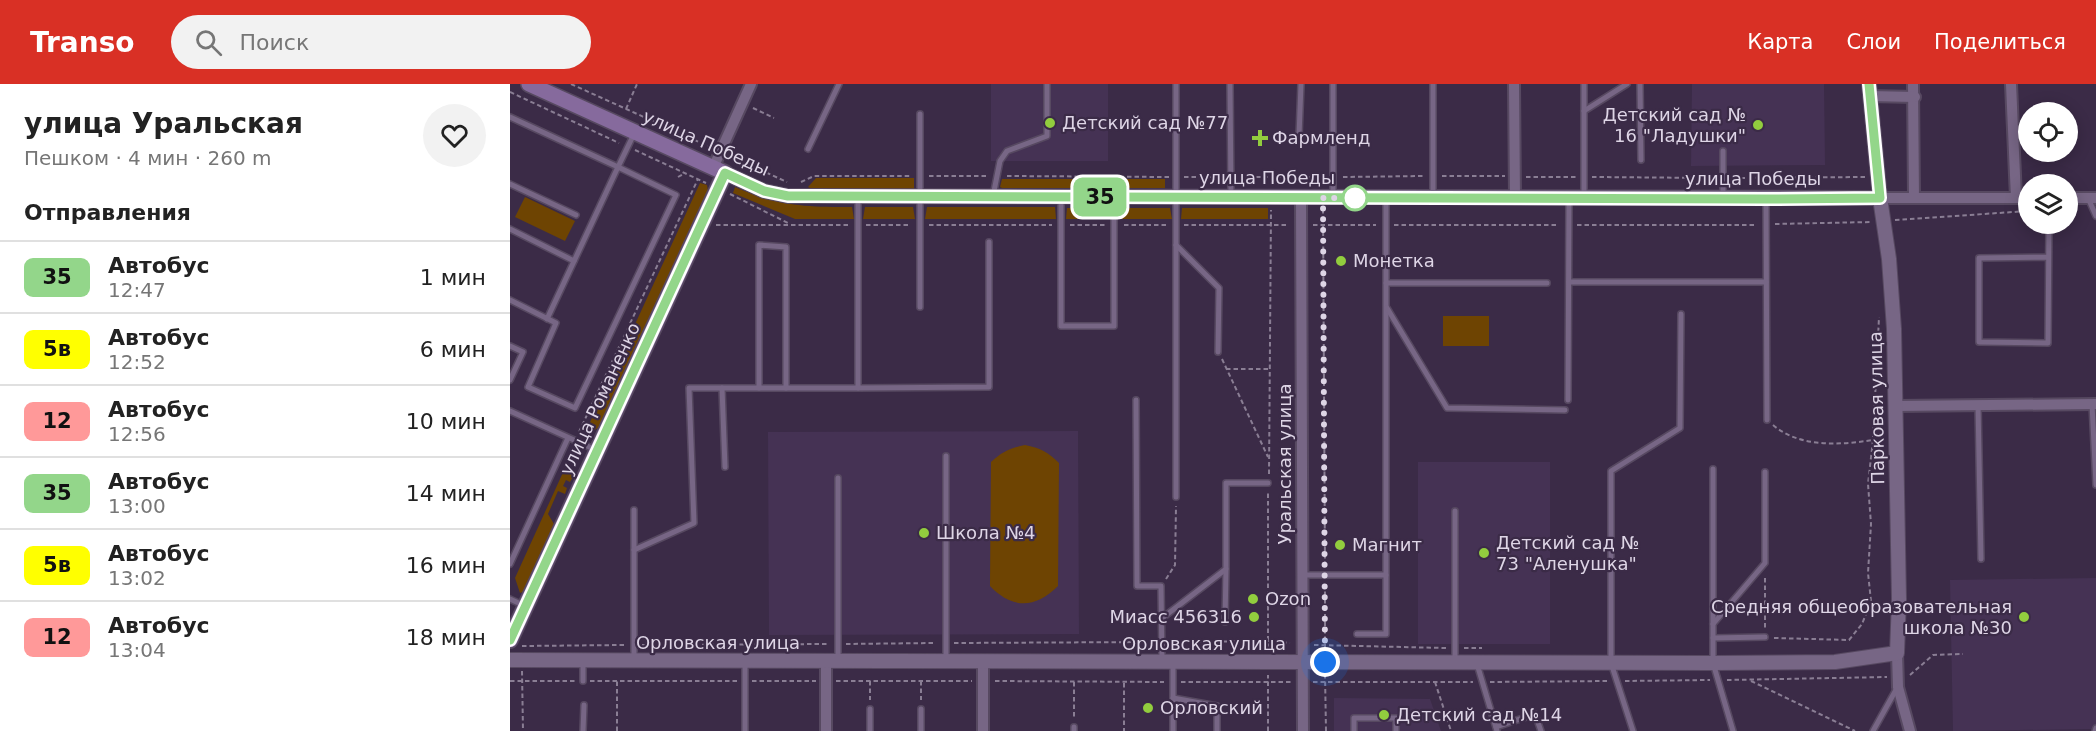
<!DOCTYPE html>
<html lang="ru">
<meta charset="utf-8">
<style>
body{margin:0;font-family:"DejaVu Sans",sans-serif;background:#f2f2f2;color:#222;height:100vh;display:flex;flex-direction:column;font-size:22px;white-space:nowrap}
*{box-sizing:border-box;margin:0}
p{font-size:20px;color:#767676}
.icon{flex:none;width:33px;height:33px;fill:none;stroke:currentColor;stroke-width:2;stroke-linecap:round;stroke-linejoin:round}
.map{position:relative;flex:1;overflow:hidden}
.details{display:flex;flex-direction:column;background:#fff;width:510px}
.details>*{flex:none}
.badge{padding:0 12px;border-radius:9px;font-size:21px;line-height:39px}
.buttons{position:absolute;left:1508px;top:18px;display:grid;gap:12px}
.buttons a{display:grid;place-items:center;width:60px;height:60px;border-radius:50%;background:#fff;box-shadow:0 3px 15px #0003;font-size:30px}
.you{position:absolute;width:30px;height:30px;margin:-15px;border:4px solid #fff;border-radius:50%;background:#1a73e8;box-shadow:0 0 0 9px #1a73e833}
.map>.badge{position:absolute;translate:-50% -50%;box-shadow:0 0 0 3px #fff}
h2{padding:0 24px;font-size:22px;line-height:54px}
.round{display:grid;place-items:center;flex:none;width:63px;height:63px;border-radius:32px;background:#f2f2f2}
.headline{display:flex;align-items:center;justify-content:space-between;height:102px;padding:0 24px}
h1{font-size:28px;font-weight:700;line-height:45px}
ul{padding:0;list-style:none}
li{display:flex;align-items:center;gap:18px;height:72px;padding:0 24px;border-top:2px solid #e0e0e0}
li div{flex:1}
li b{display:block;font-size:22px}
li em{font-style:normal}
li .badge{min-width:66px;font-weight:700;text-align:center}
header{display:flex;align-items:center;gap:36px;box-sizing:border-box;height:84px;padding:0 30px;background:#d93025;color:#fff}
header strong{font-size:28px}
nav{display:flex;gap:33px;margin-inline-start:auto;font-size:21px}
.search{width:420px;height:54px;background:#f2f2f2;display:flex;align-items:center;gap:15px;box-sizing:border-box;padding:0 21px;border-radius:33px;color:#767676;font-size:22px}
main{display:flex;flex:1;min-height:0}
.map>svg:first-child{display:block}
.built{fill:#453254}
.green{fill:#6e4402}
.lines{fill:none;stroke-linecap:round;stroke-linejoin:round}
.service-casing{stroke:#574961;stroke-width:8}
.minor-casing{stroke:#574961;stroke-width:14}
.tertiary-casing{stroke:#574961;stroke-width:16}
.secondary-casing{stroke:#574961;stroke-width:18}
.path{stroke:#8a7e94;stroke-width:2;stroke-dasharray:4.5 3;stroke-linecap:butt}
.service{stroke:#776685;stroke-width:5}
.minor{stroke:#776685;stroke-width:10}
.tertiary{stroke:#776685;stroke-width:14}
.secondary{stroke:#866a9d;stroke-width:15}
.line-casing{stroke:#fff;stroke-width:14}
.line{stroke:#93d68a;stroke-width:9}
.walk{stroke:#ded5e6;stroke-width:6;stroke-dasharray:0 10.8}
.poi-dot{fill:#92cd3e;stroke:#3b2b47;stroke-width:2}
.stop-dot{fill:#fff;stroke:#93d68a;stroke-width:3}
.labels{text-anchor:middle;stroke-width:4.5;stroke-linejoin:round;paint-order:stroke}
.poi-label{font-size:18px;fill:#ded5e6;stroke:#3b2b47;text-anchor:start}
.street-label{font-size:18px;fill:#ded5e6;stroke:#3b2b47}
</style>
<header>
<strong>Transo</strong>
<div class="search"><svg class="icon" aria-label="search" viewBox="0 0 24 24"><circle cx="10" cy="10" r="6"/><path d="M15 15l6 6"/></svg>Поиск</div>
<nav><a>Карта</a><a>Слои</a><a>Поделиться</a></nav>
</header>
<main>
<section class="details">
<div class="headline"><div><h1>улица Уральская</h1><p>Пешком · 4 мин · 260 m</p></div><a class="round"><svg class="icon" aria-label="heart" viewBox="0 0 24 24"><path d="M12 20l-8-8c-3-5 5-10 8-4 3-6 11-1 8 4z"/></svg></a></div>
<h2>Отправления</h2>
<ul>
<li><span class="badge" style="background:#93d68a;color:#111">35</span><div><b>Автобус</b><p>12:47</p></div><em>1 мин</em></li>
<li><span class="badge" style="background:#ff0;color:#111">5в</span><div><b>Автобус</b><p>12:52</p></div><em>6 мин</em></li>
<li><span class="badge" style="background:#f99;color:#111">12</span><div><b>Автобус</b><p>12:56</p></div><em>10 мин</em></li>
<li><span class="badge" style="background:#93d68a;color:#111">35</span><div><b>Автобус</b><p>13:00</p></div><em>14 мин</em></li>
<li><span class="badge" style="background:#ff0;color:#111">5в</span><div><b>Автобус</b><p>13:02</p></div><em>16 мин</em></li>
<li><span class="badge" style="background:#f99;color:#111">12</span><div><b>Автобус</b><p>13:04</p></div><em>18 мин</em></li>
</ul>
</section>
<div class="map">
<svg width="1586" height="647" viewBox="0 0 1586 647">
<rect width="100%" height="100%" fill="#3b2b47"/>
<!-- built -->
<g class="built">
<rect x="481" y="0" width="117" height="77"/>
<path d="M1182,0H1314L1315,81L1181,82Z"/>
<path d="M568,347L569,550L259,551L258,348Z"/>
<rect x="908" y="378" width="132" height="182"/>
<path d="M1586,494V645L1443,647L1440,496Z"/>
<path d="M824,614L920,615L931,647H824Z"/>
</g>
<!-- green -->
<g class="green">
<path d="M306,94H404V105H302L298,103Z"/>
<path d="M492,95H655V104H492L490,103Z"/>
<path d="M190,99L197,101L198,107L196,116L90,343L79,349H75Z"/>
<path d="M225,103C269,122 295,123 342,123L344,135H285L223,109Z"/>
<path d="M15,113L65,137L55,157L5,133Z"/>
<path d="M355,123H403L405,135H353Z"/>
<path d="M417,123H545L546,135H415Z"/>
<path d="M557,124H598L599,135H556Z"/>
<path d="M610,124H660L662,135H609Z"/>
<path d="M672,124H758V135H671Z"/>
<rect x="933" y="232" width="46" height="30"/>
<path d="M515,361C530,364 538,368 549,379L548,502C525,525 502,525 480,502L481,378C492,368 500,364 515,361Z"/>
<path d="M55,384L65,389L60,398L56,396L53,402L57,404L55,410L48,407L38,430L44,440L15,507L10,509L5,494Z"/>
</g>
<g class="lines">
<defs>
<g id="service">
<path d="M720,0L721,112"/>
<path d="M923,0V113"/>
<path d="M1130,0L1131,76"/>
<path d="M1074,27L1117,0"/>
<path d="M410,30V223"/>
<path d="M0,33L108,83L124,50"/>
<path d="M789,52L791,0"/>
<path d="M298,65L329,0"/>
<path d="M1213,67V113"/>
<path d="M0,100L66,131"/>
<path d="M483,112L490,77L497,67L537,52V0"/>
<path d="M823,112V0"/>
<path d="M551,113V242H604V113"/>
<path d="M1074,113V0"/>
<path d="M876,114V491"/>
<path d="M1578,114L1586,132"/>
<path d="M1256,115L1257,336"/>
<path d="M0,145L64,177"/>
<path d="M666,161L709,204L708,268"/>
<path d="M1538,173L1469,174V258L1538,259L1539,140"/>
<path d="M1059,198H1256"/>
<path d="M876,199H1037"/>
<path d="M0,216L46,239L18,303L65,324L166,111L108,83L37,235"/>
<path d="M877,224L937,324L1055,326"/>
<path d="M0,262L13,268L0,296"/>
<path d="M212,304L215,383"/>
<path d="M249,304V161L276,163V304"/>
<path d="M348,304L479,303V158"/>
<path d="M626,316L627,502H651L652,576"/>
<path d="M1058,316L1059,115"/>
<path d="M1582,320L1586,401"/>
<path d="M1468,321L1471,475"/>
<path d="M0,327L86,366"/>
<path d="M436,372V576"/>
<path d="M1203,385V579L1223,647"/>
<path d="M666,413V0"/>
<path d="M124,426V575"/>
<path d="M945,427V578"/>
<path d="M124,466L184,439L179,304H348V113"/>
<path d="M0,480L58,354"/>
<path d="M792,491H876V550H847"/>
<path d="M0,515L15,522"/>
<path d="M651,535L716,485V399H758"/>
<path d="M715,538L716,485"/>
<path d="M1203,540L1255,479V388"/>
<path d="M1203,554L1255,553"/>
<path d="M328,575V394"/>
<path d="M73,577V597"/>
<path d="M967,580L987,647"/>
<path d="M663,614L707,622V647"/>
<path d="M411,625V647"/>
<path d="M564,643V647"/>
<path d="M986,643L1025,630L1031,647"/>
<path d="M73,647L74,621"/>
<path d="M235,647V577"/>
<path d="M360,647V625"/>
<path d="M663,647V580"/>
<path d="M844,647V634H886V647"/>
<path d="M1123,647L1101,579V387L1170,344L1171,230"/>
<path d="M1363,647L1387,604"/>
<path d="M1585,647L1586,644"/>
</g>
<g id="minor">
<path d="M1004,0L1005,114"/>
<path d="M1403,0L1404,114"/>
<path d="M1501,0L1506,114"/>
<path d="M1359,12L1405,13"/>
<path d="M203,84L241,0"/>
<path d="M791,114L793,647"/>
<path d="M1370,114H1518"/>
<path d="M1557,114H1586"/>
<path d="M1386,322L1586,320"/>
<path d="M1387,569L1388,603L1400,647"/>
<path d="M473,578V647"/>
<path d="M316,647V577"/>
</g>
<g id="tertiary">
<path d="M215,89L254,107L278,112H303L1370,114"/>
<path d="M0,576L1203,579L1325,578L1387,569L1389,515L1384,245L1379,175L1370,114L1359,0"/>
</g>
<path id="secondary" d="M0,556L215,89L19,0"/>
</defs>
<!-- service casing -->
<use href="#service" class="service-casing"/>
<!-- minor casing -->
<use href="#minor" class="minor-casing"/>
<!-- tertiary casing -->
<use href="#tertiary" class="tertiary-casing"/>
<!-- secondary casing -->
<use href="#secondary" class="secondary-casing"/>
<!-- path -->
<g class="path">
<path d="M61,0L200,63"/>
<path d="M0,8L109,59"/>
<path d="M243,24L264,34"/>
<path d="M116,25L127,0"/>
<path d="M125,66L196,99"/>
<path d="M222,73L277,98"/>
<path d="M419,92H479"/>
<path d="M497,92L659,93"/>
<path d="M932,92H995"/>
<path d="M168,93L175,89"/>
<path d="M674,93H713"/>
<path d="M731,93H815"/>
<path d="M833,93L914,92"/>
<path d="M1016,93H1067"/>
<path d="M1082,93L1205,94"/>
<path d="M1223,94L1355,93"/>
<path d="M291,98L304,92H401"/>
<path d="M220,110L280,140"/>
<path d="M813,125L815,482"/>
<path d="M1385,136L1518,127"/>
<path d="M1265,140L1361,138"/>
<path d="M206,141H338"/>
<path d="M356,141H401"/>
<path d="M419,141H542"/>
<path d="M560,141H596"/>
<path d="M614,141H656"/>
<path d="M674,141H779"/>
<path d="M803,141H866"/>
<path d="M884,141H1049"/>
<path d="M1067,141H1247"/>
<path d="M712,275L758,373"/>
<path d="M716,285H760"/>
<path d="M1263,341C1290,364 1330,361 1363,356"/>
<path d="M69,348L188,95"/>
<path d="M759,390L761,126"/>
<path d="M1255,494V545"/>
<path d="M656,495L665,481L666,422"/>
<path d="M815,500V563"/>
<path d="M1264,554L1339,556L1352,540L1361,517L1358,489L1361,440L1358,400L1363,356L1369,233"/>
<path d="M660,558L758,557L780,559"/>
<path d="M444,559L642,558"/>
<path d="M336,560L426,559"/>
<path d="M132,561L318,560"/>
<path d="M804,561L936,564"/>
<path d="M12,562L114,561"/>
<path d="M758,564V408"/>
<path d="M954,564H972"/>
<path d="M12,587L13,647"/>
<path d="M815,590L816,647"/>
<path d="M1400,591L1423,571L1453,570"/>
<path d="M1217,596L1377,593"/>
<path d="M0,597H66"/>
<path d="M80,597H228"/>
<path d="M242,597H306"/>
<path d="M326,597H462"/>
<path d="M360,597V616"/>
<path d="M411,597V616"/>
<path d="M485,597L654,598"/>
<path d="M1115,597L1200,596"/>
<path d="M1241,597L1345,647"/>
<path d="M564,598V635"/>
<path d="M671,598H783"/>
<path d="M803,598H963"/>
<path d="M925,598L941,647"/>
<path d="M980,598L1098,597"/>
<path d="M614,599V647"/>
<path d="M107,647V597"/>
<path d="M758,647V591"/>
</g>
<!-- service -->
<use href="#service" class="service"/>
<!-- minor -->
<use href="#minor" class="minor"/>
<!-- tertiary -->
<use href="#tertiary" class="tertiary"/>
<!-- secondary -->
<use href="#secondary" class="secondary"/>
</g>
<g class="lines">
<defs>
<path id="line" d="M0,556L215,89L254,107L278,112H303L1256,115L1370,114L1359,0"/>
</defs>
<!-- line casing -->
<use href="#line" class="line-casing"/>
<!-- line -->
<use href="#line" class="line"/>
<!-- walk -->
<path class="walk" d="M815,578L813,114H845"/>
</g>
<!-- markers -->
<g class="poi-dot">
<circle cx="540" cy="39" r="6"/>
<circle cx="1248" cy="41" r="6"/>
<path d="M747 45h6v6h6v6h-6v6h-6v-6h-6v-6h6z"/>
<circle cx="831" cy="177" r="6"/>
<circle cx="414" cy="449" r="6"/>
<circle cx="830" cy="461" r="6"/>
<circle cx="974" cy="469" r="6"/>
<circle cx="743" cy="515" r="6"/>
<circle cx="744" cy="533" r="6"/>
<circle cx="1514" cy="533" r="6"/>
<circle cx="638" cy="624" r="6"/>
<circle cx="874" cy="631" r="6"/>
</g>
<circle class="stop-dot" cx="845" cy="114" r="12"/>
<g class="labels">
<!-- poi labels -->
<g class="poi-label">
<text x="1236" y="37" text-anchor="end">Детский сад №<tspan x="1236" dy="21">16 "Ладушки"</tspan></text>
<text x="552" y="45">Детский сад №77</text>
<text x="762" y="60">Фармленд</text>
<text x="843" y="183">Монетка</text>
<text x="426" y="455">Школа №4</text>
<text x="986" y="465">Детский сад №<tspan x="986" dy="21">73 "Аленушка"</tspan></text>
<text x="842" y="467">Магнит</text>
<text x="755" y="521">Ozon</text>
<text x="1502" y="529" text-anchor="end">Средняя общеобразовательная<tspan x="1502" dy="21">школа №30</tspan></text>
<text x="732" y="539" text-anchor="end">Миасс 456316</text>
<text x="650" y="630">Орловский</text>
<text x="886" y="637">Детский сад №14</text>
</g>
<!-- street labels -->
<g class="street-label">
<text transform="translate(196 59) rotate(24)" y="6">улица Победы</text>
<text x="757" y="100">улица Победы</text>
<text x="1243" y="101">улица Победы</text>
<text transform="translate(90 315) rotate(-65)" y="6">улица Романенко</text>
<text transform="translate(1367 324) rotate(-91)" y="6">Парковая улица</text>
<text transform="translate(775 380) rotate(-90)" y="6">Уральская улица</text>
<text x="208" y="565">Орловская улица</text>
<text x="694" y="566">Орловская улица</text>
</g>
</g>
</svg>
<div class="buttons">
<a><svg class="icon" aria-label="locate" viewBox="0 0 24 24"><circle cx="12" cy="12" r="6"/><path d="M12 2v4M12 18v4M2 12h4M18 12h4"/></svg></a>
<a><svg class="icon" aria-label="layers" viewBox="0 0 24 24"><path d="M12 4l9 5-9 5-9-5zM3 14l9 5 9-5"/></svg></a>
</div>
<div class="you" style="left:815px;top:578px"></div>
<b class="badge" style="left:590px;top:113px;background:#93d68a;color:#111">35</b>
</div>
</main>
